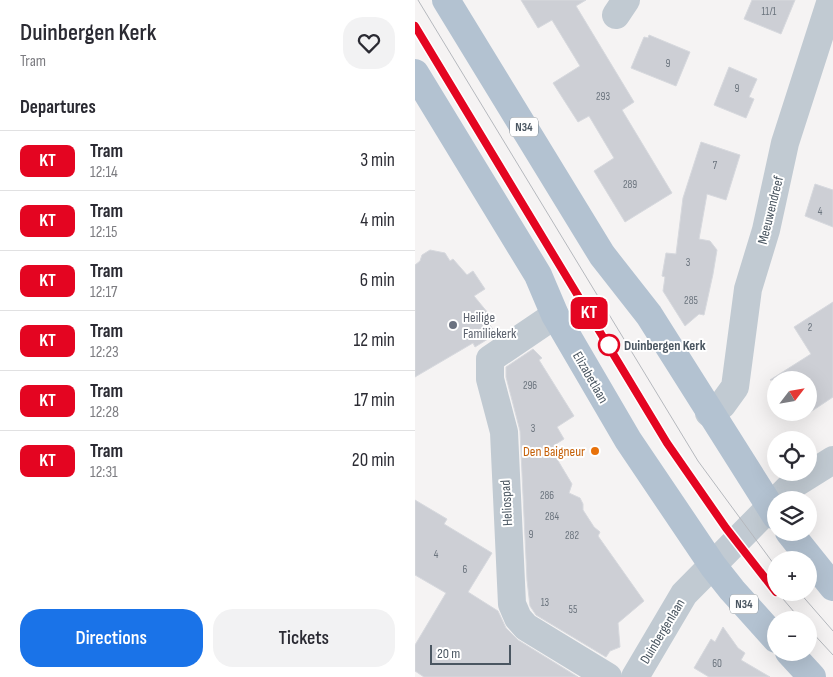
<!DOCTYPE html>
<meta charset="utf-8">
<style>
body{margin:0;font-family:"Sofia Sans Condensed",sans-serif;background:#f2f2f3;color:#2b2b33;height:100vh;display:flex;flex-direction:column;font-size:19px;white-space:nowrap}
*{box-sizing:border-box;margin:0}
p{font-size:16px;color:#7c7c81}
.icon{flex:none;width:28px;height:28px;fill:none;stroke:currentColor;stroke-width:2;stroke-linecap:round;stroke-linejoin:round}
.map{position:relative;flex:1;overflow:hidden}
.side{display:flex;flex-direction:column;background:#fff;width:415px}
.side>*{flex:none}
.badge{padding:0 10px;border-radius:8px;font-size:18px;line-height:32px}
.needle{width:32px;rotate:59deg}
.controls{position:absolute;left:352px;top:371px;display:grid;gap:10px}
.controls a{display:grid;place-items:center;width:50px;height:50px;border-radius:50%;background:#fff;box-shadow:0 5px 20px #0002;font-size:25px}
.scale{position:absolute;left:15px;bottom:12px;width:81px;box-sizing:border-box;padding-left:5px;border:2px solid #4a5661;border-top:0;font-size:14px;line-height:18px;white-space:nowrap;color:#4a5661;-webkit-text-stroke:4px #fff;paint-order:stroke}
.map>.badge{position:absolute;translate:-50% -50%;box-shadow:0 0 0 2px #fff}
h2{padding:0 20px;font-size:19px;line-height:45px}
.round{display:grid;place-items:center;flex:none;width:52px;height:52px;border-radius:20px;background:#f2f2f3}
.headline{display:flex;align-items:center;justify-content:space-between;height:85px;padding:0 20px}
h1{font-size:24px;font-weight:600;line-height:38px}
.button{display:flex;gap:10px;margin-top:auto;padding:10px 20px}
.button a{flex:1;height:58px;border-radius:20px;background:#1a73e8;color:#fff;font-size:20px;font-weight:600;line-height:58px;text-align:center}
.button a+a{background:#f2f2f3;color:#2b2b33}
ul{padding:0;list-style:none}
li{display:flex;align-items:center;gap:15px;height:60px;padding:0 20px;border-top:1px solid #e1e1e2}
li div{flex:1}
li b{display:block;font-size:19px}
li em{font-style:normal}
li .badge{min-width:55px;font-weight:700;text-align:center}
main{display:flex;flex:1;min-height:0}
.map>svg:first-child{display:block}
.building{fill:#cdcfd5;stroke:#d7d9de}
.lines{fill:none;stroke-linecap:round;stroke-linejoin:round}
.minor{stroke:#c1cad2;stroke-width:28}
.major{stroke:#b3c2d1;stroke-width:28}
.tram{stroke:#b5b8bd;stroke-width:1}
.line-casing{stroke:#fff;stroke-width:11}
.line{stroke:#e40521;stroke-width:8}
.worship-dot{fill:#6b7280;stroke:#fff;stroke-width:2}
.stop-dot{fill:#fff;stroke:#e40521;stroke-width:2.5}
.food-dot{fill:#e8710a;stroke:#fff;stroke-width:2}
.labels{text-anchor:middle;stroke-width:4;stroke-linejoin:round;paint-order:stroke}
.number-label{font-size:11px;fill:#6b747e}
.shield{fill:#fff;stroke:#808990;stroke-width:1}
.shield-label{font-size:12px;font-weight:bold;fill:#4a5661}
.street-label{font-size:14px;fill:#4a5661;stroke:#fff}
.worship-label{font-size:14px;fill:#5b616d;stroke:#fff;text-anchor:start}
.stop-label{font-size:14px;font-weight:bold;fill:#4a5661;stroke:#fff;text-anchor:start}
.food-label{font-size:14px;fill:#c56008;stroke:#fff;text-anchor:end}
</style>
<main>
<section class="side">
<div class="headline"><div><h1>Duinbergen Kerk</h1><p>Tram</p></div><a class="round"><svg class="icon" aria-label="heart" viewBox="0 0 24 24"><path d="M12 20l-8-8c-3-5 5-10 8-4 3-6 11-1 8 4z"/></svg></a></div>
<h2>Departures</h2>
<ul>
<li><span class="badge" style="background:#e40521;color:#fff">KT</span><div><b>Tram</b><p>12:14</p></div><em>3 min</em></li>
<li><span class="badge" style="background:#e40521;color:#fff">KT</span><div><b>Tram</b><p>12:15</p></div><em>4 min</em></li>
<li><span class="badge" style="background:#e40521;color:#fff">KT</span><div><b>Tram</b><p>12:17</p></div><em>6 min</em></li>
<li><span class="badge" style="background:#e40521;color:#fff">KT</span><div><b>Tram</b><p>12:23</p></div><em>12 min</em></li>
<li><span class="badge" style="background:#e40521;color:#fff">KT</span><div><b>Tram</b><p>12:28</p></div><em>17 min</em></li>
<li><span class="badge" style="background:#e40521;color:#fff">KT</span><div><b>Tram</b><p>12:31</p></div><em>20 min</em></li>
</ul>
<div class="button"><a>Directions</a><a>Tickets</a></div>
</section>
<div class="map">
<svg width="418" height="677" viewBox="0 0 418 677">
<rect width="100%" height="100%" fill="#f5f3f3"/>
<!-- building -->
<g class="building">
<path d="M106,0H171L161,6L219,102L207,110L257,193L210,222L179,171L199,158L174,116L163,122L138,83L165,66L137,20L123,28Z"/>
<path d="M337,0H380L366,34L329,19Z"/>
<path d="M234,35L275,52L261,86L216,68L229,37L233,38Z"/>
<path d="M314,67L342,79L334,97L339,99L331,118L299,105Z"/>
<path d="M286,142L325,155L311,200L292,194L284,239L295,241L302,250L298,274L289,315L284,314L270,326L248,291L250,277L247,276L251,253L261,254L268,198Z"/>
<path d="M400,184L418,190V227L390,216Z"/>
<path d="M15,250L30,253L35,261L38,259L52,275L58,271L70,289L59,296L73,313L69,316L81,334L60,347L58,343L0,377V265L5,261L7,255Z"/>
<path d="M418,302V397L394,413V380H355L396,354L379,327Z"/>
<path d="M118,349L127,358L124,360L159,416L142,427L149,439L138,446L145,457L142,459L157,484L154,493L165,498L168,504V510L179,527L185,532L183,536L229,601L203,623L205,647L195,651L191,657L121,615L115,606L112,580L105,431L91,377V367Z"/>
<path d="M0,500L32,519L29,524L77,553L53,592L83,611L91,628L103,640L163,677H9L0,671V645L31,593L0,575Z"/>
<path d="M308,627L323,648L330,653L326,660L355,677H294L279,668L296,639L300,642Z"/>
</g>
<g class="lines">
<!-- minor -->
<g class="minor">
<path d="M201,15L211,0"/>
<path d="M140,315L75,359V379L89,432L97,604L103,618L111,627L193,677"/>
<path d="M294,413L307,405L320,387L333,289L351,230L370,143L416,0"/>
<path d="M362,500L375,487L418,460"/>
<path d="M220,677L269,594L361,501"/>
</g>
<!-- major -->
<g class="major">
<path d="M31,0L187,255L234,315L361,516"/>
<path d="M0,73L123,275L140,315L213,440L298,566L317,590L361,639"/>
<path d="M374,532L418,587"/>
<path d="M374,652L397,677"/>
</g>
<!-- tram -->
<g class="tram">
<path d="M3,0L283,461L361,567"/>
<path d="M0,26L270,471L321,542L361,592"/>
<path d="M362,592L386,620"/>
<path d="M384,592L418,631"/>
<path d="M394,629L418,655"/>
</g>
</g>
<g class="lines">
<defs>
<path id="line" d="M0,26L252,443L311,528L361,592"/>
</defs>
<!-- line casing -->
<use href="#line" class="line-casing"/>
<!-- line -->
<use href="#line" class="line"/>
</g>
<!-- markers -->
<circle class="worship-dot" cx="38" cy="325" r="5"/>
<circle class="stop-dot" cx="194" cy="345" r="10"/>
<circle class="food-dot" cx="180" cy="451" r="5"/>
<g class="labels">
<!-- number labels -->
<g class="number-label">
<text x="354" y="15">11/1</text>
<text x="253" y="67">9</text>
<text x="322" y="92">9</text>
<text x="188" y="100">293</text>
<text x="300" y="169">7</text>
<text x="215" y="188">289</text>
<text x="405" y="215">4</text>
<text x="273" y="266">3</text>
<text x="276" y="304">285</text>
<text x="395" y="331">2</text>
<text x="115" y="389">296</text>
<text x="118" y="432">3</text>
<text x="132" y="499">286</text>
<text x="137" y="520">284</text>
<text x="116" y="538">9</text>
<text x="157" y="539">282</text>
<text x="21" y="558">4</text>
<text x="50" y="573">6</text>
<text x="130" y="606">13</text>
<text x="158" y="613">55</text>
<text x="302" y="667">60</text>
</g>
<!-- shield labels -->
<g class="shield">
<rect x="95" y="117.5" width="28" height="19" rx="4"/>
<rect x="315" y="594.5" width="28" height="19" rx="4"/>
</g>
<g class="shield-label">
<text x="109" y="131">N34</text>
<text x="329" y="608">N34</text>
</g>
<!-- street labels -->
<g class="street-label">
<text transform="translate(355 210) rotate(-76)" y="5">Meeuwendreef</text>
<text transform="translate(176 377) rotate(60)" y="5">Elizabetlaan</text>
<text transform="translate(91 503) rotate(-93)" y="5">Heliospad</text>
<text transform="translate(247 631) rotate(-59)" y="5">Duinbergenlaan</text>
</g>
<!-- worship labels -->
<g class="worship-label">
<text x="48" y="322">Heilige<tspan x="48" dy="16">Familiekerk</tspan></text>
</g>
<!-- stop labels -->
<g class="stop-label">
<text x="209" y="350">Duinbergen Kerk</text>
</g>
<!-- food labels -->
<g class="food-label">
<text x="170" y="456">Den Baigneur</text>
</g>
</g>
</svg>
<div class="controls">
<a><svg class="needle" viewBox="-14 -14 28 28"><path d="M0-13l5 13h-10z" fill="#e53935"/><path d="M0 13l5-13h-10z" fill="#7c7c81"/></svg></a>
<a><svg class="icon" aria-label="locate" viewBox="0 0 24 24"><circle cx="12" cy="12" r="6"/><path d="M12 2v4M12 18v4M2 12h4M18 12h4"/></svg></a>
<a><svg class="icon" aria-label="layers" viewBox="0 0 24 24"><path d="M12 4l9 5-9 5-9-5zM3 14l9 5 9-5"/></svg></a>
<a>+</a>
<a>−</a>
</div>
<div class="scale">20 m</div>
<b class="badge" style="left:174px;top:313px;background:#e40521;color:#fff">KT</b>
</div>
</main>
